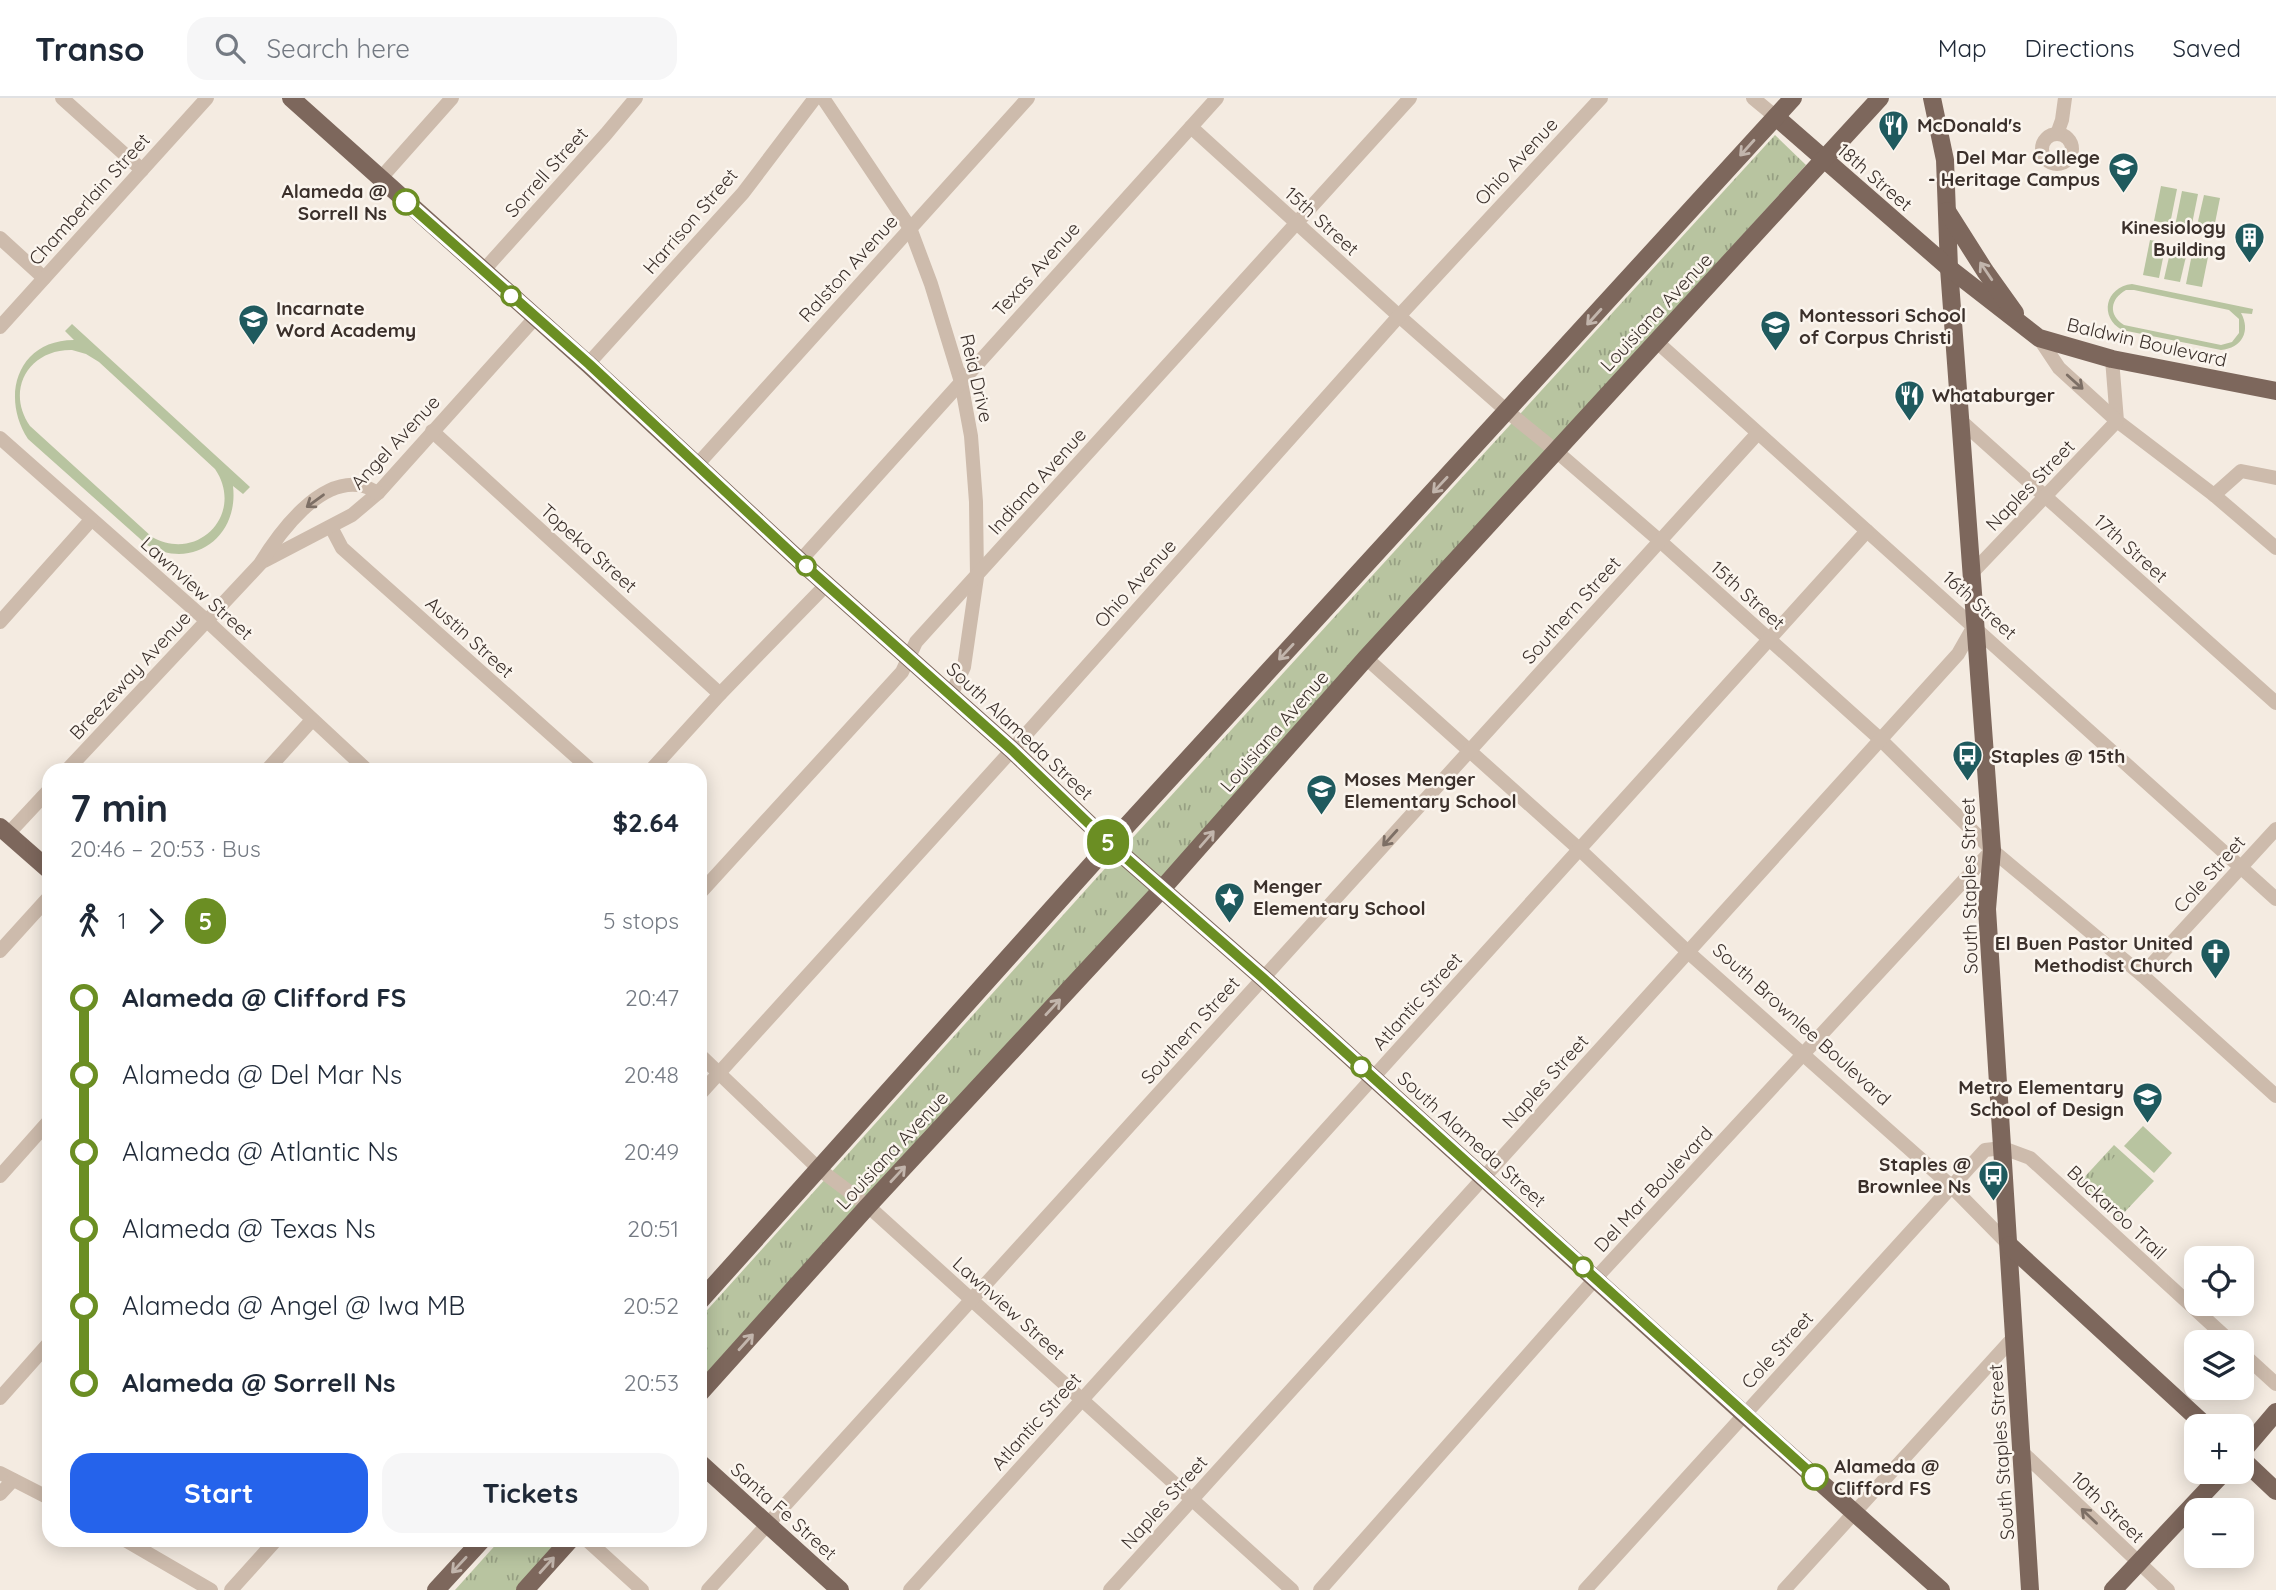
<!DOCTYPE html>
<meta charset="utf-8">
<style>
body{margin:0;font-family:Quicksand,sans-serif;background:#f6f6f7;color:#1f2937;height:100vh;display:flex;flex-direction:column;font-size:26px;white-space:nowrap}
*{box-sizing:border-box;margin:0}
p{font-size:23px;color:#747a83}
.icon{flex:none;width:38px;height:38px;fill:none;stroke:currentColor;stroke-width:2;stroke-linecap:round;stroke-linejoin:round}
.map{position:relative;flex:1;overflow:hidden}
.side{position:absolute;left:42px;top:665px;width:665px;height:784px;display:flex;flex-direction:column;background:#fff;border-radius:21px;box-shadow:0 4px 18px #0003}
.side>*{flex:none}
.badge{padding:0 14px;border-radius:23px;font-size:24px;line-height:46px}
.controls{position:absolute;left:2184px;top:1148px;display:grid;gap:14px}
.controls a{display:grid;place-items:center;width:70px;height:70px;border-radius:14px;background:#fff;box-shadow:0 4px 18px #0003;font-size:35px}
.map>.badge{position:absolute;translate:-50% -50%;box-shadow:0 0 0 4px #fff}
.legs{display:flex;align-items:center;gap:10px;height:77px;padding:0 28px;font-size:23px}
.legs p{margin-inline-start:auto}
.overview{display:flex;align-items:center;justify-content:space-between;height:119px;padding:0 28px}
h1{font-size:38px;font-weight:700;line-height:52px}
.cta{display:flex;gap:14px;margin-top:auto;padding:14px 28px}
.cta a{flex:1;height:80px;border-radius:21px;background:#2563eb;color:#fff;font-size:28px;font-weight:700;line-height:80px;text-align:center}
.cta a+a{background:#f6f6f7;color:#1f2937}
ul{padding:0 28px;list-style:none}
li{display:flex;align-items:center;gap:24px;height:77px;font-size:26px}
li i{display:grid;place-items:center;width:10px;height:100%;margin:0 9px;background:currentColor}
li i::after{content:'';width:18px;height:18px;margin:-9px;border:5px solid;border-radius:50%;background:#fff}
li p{margin-inline-start:auto}
li:first-child i{background:linear-gradient(#0000 50%,currentColor 0)}
li:last-child i{background:linear-gradient(currentColor 50%,#0000 0)}
header{display:flex;align-items:center;gap:42px;box-sizing:border-box;height:98px;padding:0 35px;background:#fff;border-bottom:2px solid #e0e1e3}
header strong{font-size:33px}
nav{display:flex;gap:38px;margin-inline-start:auto;font-size:24px}
.search{width:490px;height:63px;background:#f6f6f7;display:flex;align-items:center;gap:18px;box-sizing:border-box;padding:0 24px;border-radius:21px;color:#747a83;font-size:26px}
.map>svg:first-child{display:block}
.park{fill:url(#park-tufts)}
.pitch{fill:#b8c4a0;fill-rule:evenodd}
.lines{fill:none;stroke-linecap:round;stroke-linejoin:round}
.minor{stroke:#cdbbac;stroke-width:14}
.major{stroke:#7d675c;stroke-width:18}
.oneway{stroke:#c2b5ac}
.oneway2{stroke:#7d6f65}
.line-1-casing{stroke:#fff;stroke-width:16}
.line-1{stroke:#6b8e23;stroke-width:10}
.stop-1-dot{fill:#fff;stroke:#6b8e23;stroke-width:3.5}
.labels{text-anchor:middle;stroke-width:5;stroke-linejoin:round;paint-order:stroke}
.poi-label{font-size:19px;font-weight:bold;fill:#3b302b;stroke:#fbf5ee;text-anchor:start}
.street-label{font-size:19px;fill:#3b302b;stroke:#fbf5ee}
.stop-label{font-size:19px;font-weight:bold;fill:#3b302b;stroke:#fbf5ee;text-anchor:end}
</style>
<header>
<strong>Transo</strong>
<div class="search"><svg class="icon" aria-label="search" viewBox="0 0 24 24"><circle cx="10" cy="10" r="6"/><path d="M15 15l6 6"/></svg>Search here</div>
<nav><a>Map</a><a>Directions</a><a>Saved</a></nav>
</header>
<div class="map">
<svg width="2276" height="1492" viewBox="0 0 2276 1492">
<defs>
<pattern id="park-tufts" width="24" height="20" patternUnits="userSpaceOnUse" patternTransform="scale(1.75)"><rect width="24" height="20" fill="#b8c4a0"/><path d="M3 7l-1-3M5 7V3M7 7l1-3M15 17l-1-3M17 17v-4M19 17l1-3" fill="none" stroke="#97a083"/></pattern>
</defs>
<rect width="100%" height="100%" fill="#f4ebe1"/>
<!-- park -->
<g class="park">
<path d="M1775,37L1806,67L700,1290V1220L1137,735Z"/>
<path d="M2114,1047L2154,1083L2119,1120L2080,1084Z"/>
<path d="M500,1442H563L517,1492H455Z"/>
</g>
<!-- pitch -->
<g class="pitch">
<path d="M2161,88L2177,91L2170,126L2154,123Z"/>
<path d="M2182,93L2198,96L2191,131L2175,128Z"/>
<path d="M2204,97L2220,100L2213,135L2196,132Z"/>
<path d="M2150,142L2166,145L2159,180L2143,177Z"/>
<path d="M2172,146L2188,150L2180,184L2164,181Z"/>
<path d="M2193,151L2209,154L2202,189L2186,186Z"/>
<path d="M2132,186L2253,211L2252,216L2241,215C2251,233 2242,250 2221,252L2122,232C2099,219 2105,189 2132,186ZM2126,192H2134L2229,212L2239,221V235L2232,244L2221,247L2124,227C2108,217 2110,201 2126,192Z"/>
<path d="M72,226L250,389L243,396L233,388C239,439 193,473 147,447L28,341C0,298 18,242 74,242L65,233ZM72,252L86,256L99,264L215,371C245,415 199,465 152,439L30,328C5,292 29,251 72,252Z"/>
<path d="M2143,1028L2172,1055L2154,1075L2124,1048Z"/>
<path d="M2117,1056L2143,1080L2132,1092L2105,1068Z"/>
<path d="M2100,1074L2126,1098L2115,1111L2089,1087Z"/>
</g>
<g class="lines">
<!-- minor -->
<g class="minor">
<path d="M62,0L142,72"/>
<path d="M823,0L910,130L931,186L961,284L971,338L976,404L977,479L964,569L951,597"/>
<path d="M1753,0L1776,19"/>
<path d="M1191,29L1399,218L1508,314L1556,353L1660,443L1880,641L1992,752L2142,877L2276,998"/>
<circle cx="2057" cy="51" r="15"/>
<path d="M2057,36L2062,22L2065,0"/>
<path d="M380,81L452,0"/>
<path d="M0,140L44,180"/>
<path d="M483,173L606,36L636,0"/>
<path d="M0,229L207,0"/>
<path d="M1657,244L2276,801"/>
<path d="M2112,261L2117,323L2214,397L2276,450"/>
<path d="M588,266L743,95L815,0"/>
<path d="M1961,323L2276,605"/>
<path d="M432,333L720,596"/>
<path d="M0,340L207,523L367,672"/>
<path d="M697,367L1028,0"/>
<path d="M2214,397L2241,373L2276,380"/>
<path d="M331,429L342,450L591,672"/>
<path d="M264,463L352,417L378,395L535,220"/>
<path d="M800,463L1217,0"/>
<path d="M1970,477L2117,323L2059,270L2039,240"/>
<path d="M0,524L91,422"/>
<path d="M1366,560L1579,751L1688,854L1951,1088L2009,1147"/>
<path d="M67,672L260,466C279,435 320,378 363,388C368,389 374,393 378,395"/>
<path d="M267,672L312,622"/>
<path d="M651,672L720,596L827,486"/>
<path d="M8,736L49,692"/>
<path d="M700,795L902,574L916,544L1410,0"/>
<path d="M0,853L49,799"/>
<path d="M2142,877L2276,731"/>
<path d="M700,957L819,1071L868,1108L1292,1492"/>
<path d="M700,996L1012,652L1399,218L1601,0"/>
<path d="M0,1078L49,1023"/>
<path d="M2242,1255L2276,1286"/>
<path d="M0,1300L49,1245"/>
<path d="M2022,1354L2168,1492"/>
<path d="M0,1375L49,1400"/>
<path d="M0,1396L13,1382"/>
<path d="M125,1442L211,1492"/>
<path d="M587,1442L642,1492"/>
<path d="M231,1492L276,1442"/>
<path d="M708,1492L1757,336"/>
<path d="M910,1492L1867,433"/>
<path d="M1110,1492L1958,556L1974,528"/>
<path d="M1320,1492L1595,1181L1992,752"/>
<path d="M1585,1492L1985,1052L2003,1050L2030,1060L2231,1244"/>
<path d="M1784,1492L2014,1239"/>
</g>
<!-- major -->
<g class="major">
<path d="M291,0L588,266L800,463L1012,652L1110,746L1263,880L1745,1317L1941,1492"/>
<path d="M1932,0L1945,62L1949,170L1992,752L1987,811L2030,1492"/>
<path d="M1776,19L1949,170L2039,240L2112,261L2276,293"/>
<path d="M1947,113L1985,173L2015,215"/>
<path d="M0,729L49,772"/>
<path d="M2009,1147L2206,1328"/>
<path d="M700,1203L1110,746L1793,0"/>
<path d="M700,1295L868,1108L1162,791L1366,560L1880,0"/>
<path d="M2242,1354L2276,1314"/>
<path d="M2242,1361L2276,1393"/>
<path d="M700,1365L840,1492"/>
<path d="M436,1492L482,1442"/>
<path d="M525,1492L570,1442"/>
<path d="M2113,1492L2224,1374"/>
</g>
</g>
<!-- one-way arrows -->
<defs><path id="oneway-shaft" d="M-6 0H5M1.5-3L5.5 0L1.5 3" fill="none" stroke-width="1.6" stroke-linecap="round" stroke-linejoin="round" transform="scale(1.75)"/></defs>
<g class="oneway">
<use href="#oneway-shaft" transform="translate(1747 50) rotate(132)"/>
<use href="#oneway-shaft" transform="translate(1986 173) rotate(-124)"/>
<use href="#oneway-shaft" transform="translate(1594 219) rotate(132)"/>
<use href="#oneway-shaft" transform="translate(1440 387) rotate(133)"/>
<use href="#oneway-shaft" transform="translate(1286 554) rotate(133)"/>
<use href="#oneway-shaft" transform="translate(1207 741) rotate(-49)"/>
<use href="#oneway-shaft" transform="translate(1053 909) rotate(-47)"/>
<use href="#oneway-shaft" transform="translate(898 1076) rotate(-47)"/>
<use href="#oneway-shaft" transform="translate(746 1244) rotate(-48)"/>
<use href="#oneway-shaft" transform="translate(459 1467) rotate(133)"/>
<use href="#oneway-shaft" transform="translate(547 1467) rotate(-48)"/>
</g>
<g class="oneway2">
<use href="#oneway-shaft" transform="translate(2075 284) rotate(42)"/>
<use href="#oneway-shaft" transform="translate(315 403) rotate(144)"/>
<use href="#oneway-shaft" transform="translate(1390 740) rotate(132)"/>
<use href="#oneway-shaft" transform="translate(2089 1418) rotate(-136)"/>
</g>
<g class="lines">
<defs>
<path id="line-1" d="M406,104L589,266L800,463L1012,652L1110,746L1263,880L1815,1379"/>
</defs>
<!-- line-1 casing -->
<use href="#line-1" class="line-1-casing"/>
<!-- line-1 -->
<use href="#line-1" class="line-1"/>
</g>
<!-- icons -->
<defs>
<symbol id="restaurant-pin" viewBox="-11 -11 22 30"><path d="M0 17L-7.5 6A9.5 9.5 0 1 1 7.5 6Z" fill="#1f5a5e" stroke="#fbf5ee"/><path d="M-5-6h1v4h1v-4h1v4h1v-4h1v5L-1.5 .5V6h-2V.5L-5-1ZM5-6V6H3V1.5H1.5Q1.5-4 5-6Z" fill="#fff"/></symbol>
<symbol id="university-pin" viewBox="-11 -11 22 30"><path d="M0 17L-7.5 6A9.5 9.5 0 1 1 7.5 6Z" fill="#1f5a5e" stroke="#fbf5ee"/><path d="M0-5L7-2L0 1L-7-2ZM-4 1L0 2.5L4 1V4Q0 6-4 4Z" fill="#fff"/></symbol>
<symbol id="building-pin" viewBox="-11 -11 22 30"><path d="M0 17L-7.5 6A9.5 9.5 0 1 1 7.5 6Z" fill="#1f5a5e" stroke="#fbf5ee"/><path d="M-4-6H4V6H1V3H-1V6H-4ZM-2.5-4.3h1.7v1.8h-1.7ZM.8-4.3h1.7v1.8H.8ZM-2.5-1h1.7V.8h-1.7ZM.8-1h1.7V.8H.8Z" fill="#fff"/></symbol>
<symbol id="school-pin" viewBox="-11 -11 22 30"><path d="M0 17L-7.5 6A9.5 9.5 0 1 1 7.5 6Z" fill="#1f5a5e" stroke="#fbf5ee"/><path d="M0-5L7-2L0 1L-7-2ZM-4 1L0 2.5L4 1V4Q0 6-4 4Z" fill="#fff"/></symbol>
<symbol id="bus-pin" viewBox="-11 -11 22 30"><path d="M0 17L-7.5 6A9.5 9.5 0 1 1 7.5 6Z" fill="#1f5a5e" stroke="#fbf5ee"/><path d="M-5-6H5V4H4V6H2V4H-2V6H-4V4H-5ZM-3.5-4V0h7V-4ZM-3.5 1.2v1.5H-2V1.2ZM2 1.2v1.5H3.5V1.2Z" fill="#fff"/></symbol>
<symbol id="sight-pin" viewBox="-11 -11 22 30"><path d="M0 17L-7.5 6A9.5 9.5 0 1 1 7.5 6Z" fill="#1f5a5e" stroke="#fbf5ee"/><path d="M0-6L1.8-2.2L6-1.7L2.9 1.2L3.7 5.4L0 3.3L-3.7 5.4L-2.9 1.2L-6-1.7L-1.8-2.2Z" fill="#fff"/></symbol>
<symbol id="church-pin" viewBox="-11 -11 22 30"><path d="M0 17L-7.5 6A9.5 9.5 0 1 1 7.5 6Z" fill="#1f5a5e" stroke="#fbf5ee"/><path d="M-1.2-6h2.4v3.5h3.3v2.4h-3.3V6h-2.4V-.1h-3.3v-2.4h3.3Z" fill="#fff"/></symbol>
</defs>
<g fill-rule="evenodd">
<use href="#restaurant-pin" x="1876" y="10" width="35" height="47"/>
<use href="#university-pin" x="2106" y="52" width="35" height="47"/>
<use href="#building-pin" x="2232" y="122" width="35" height="47"/>
<use href="#school-pin" x="236" y="204" width="35" height="47"/>
<use href="#school-pin" x="1758" y="210" width="35" height="47"/>
<use href="#restaurant-pin" x="1892" y="280" width="35" height="47"/>
<use href="#bus-pin" x="1950" y="640" width="35" height="47"/>
<use href="#school-pin" x="1304" y="674" width="35" height="47"/>
<use href="#sight-pin" x="1212" y="782" width="35" height="47"/>
<use href="#church-pin" x="2198" y="838" width="35" height="47"/>
<use href="#school-pin" x="2130" y="982" width="35" height="47"/>
<use href="#bus-pin" x="1976" y="1060" width="35" height="47"/>
</g>
<!-- markers -->
<g class="stop-1-dot">
<circle cx="406" cy="104" r="12"/>
<circle cx="511" cy="198" r="9"/>
<circle cx="806" cy="468" r="9"/>
<circle cx="1361" cy="969" r="9"/>
<circle cx="1583" cy="1169" r="9"/>
<circle cx="1815" cy="1379" r="12"/>
</g>
<g class="labels">
<!-- poi labels -->
<g class="poi-label">
<text x="1917" y="34">McDonald's</text>
<text x="2100" y="66" text-anchor="end">Del Mar College<tspan x="2100" dy="22">- Heritage Campus</tspan></text>
<text x="2226" y="136" text-anchor="end">Kinesiology<tspan x="2226" dy="22">Building</tspan></text>
<text x="276" y="217">Incarnate<tspan x="276" dy="22">Word Academy</tspan></text>
<text x="1799" y="224">Montessori School<tspan x="1799" dy="22">of Corpus Christi</tspan></text>
<text x="1932" y="304">Whataburger</text>
<text x="1991" y="665">Staples @ 15th</text>
<text x="1344" y="688">Moses Menger<tspan x="1344" dy="22">Elementary School</tspan></text>
<text x="1253" y="795">Menger<tspan x="1253" dy="22">Elementary School</tspan></text>
<text x="2193" y="852" text-anchor="end">El Buen Pastor United<tspan x="2193" dy="22">Methodist Church</tspan></text>
<text x="2124" y="996" text-anchor="end">Metro Elementary<tspan x="2124" dy="22">School of Design</tspan></text>
<text x="1971" y="1073" text-anchor="end">Staples @<tspan x="1971" dy="22">Brownlee Ns</tspan></text>
</g>
<!-- street labels -->
<g class="street-label">
<text transform="translate(1516 63) rotate(-47)" y="7">Ohio Avenue</text>
<text transform="translate(546 74) rotate(-48)" y="7">Sorrell Street</text>
<text transform="translate(1875 79) rotate(41)" y="7">18th Street</text>
<text transform="translate(89 101) rotate(-48)" y="7">Chamberlain Street</text>
<text transform="translate(690 123) rotate(-49)" y="7">Harrison Street</text>
<text transform="translate(1322 123) rotate(42)" y="7">15th Street</text>
<text transform="translate(848 170) rotate(-48)" y="7">Ralston Avenue</text>
<text transform="translate(1036 171) rotate(-48)" y="7">Texas Avenue</text>
<text transform="translate(1656 214) rotate(-47)" y="7">Louisiana Avenue</text>
<text transform="translate(2147 244) rotate(13)" y="7">Baldwin Boulevard</text>
<text transform="translate(977 280) rotate(77)" y="7">Reid Drive</text>
<text transform="translate(395 344) rotate(-47)" y="7">Angel Avenue</text>
<text transform="translate(1037 383) rotate(-48)" y="7">Indiana Avenue</text>
<text transform="translate(2030 387) rotate(-46)" y="7">Naples Street</text>
<text transform="translate(589 450) rotate(42)" y="7">Topeka Street</text>
<text transform="translate(2131 450) rotate(42)" y="7">17th Street</text>
<text transform="translate(1135 485) rotate(-48)" y="7">Ohio Avenue</text>
<text transform="translate(197 490) rotate(42)" y="7">Lawnview Street</text>
<text transform="translate(1748 497) rotate(42)" y="7">15th Street</text>
<text transform="translate(1980 507) rotate(42)" y="7">16th Street</text>
<text transform="translate(1571 512) rotate(-48)" y="7">Southern Street</text>
<text transform="translate(470 539) rotate(42)" y="7">Austin Street</text>
<text transform="translate(130 577) rotate(-47)" y="7">Breezeway Avenue</text>
<text transform="translate(1020 633) rotate(43)" y="7">South Alameda Street</text>
<text transform="translate(1274 633) rotate(-49)" y="7">Louisiana Avenue</text>
<text transform="translate(2209 776) rotate(-48)" y="7">Cole Street</text>
<text transform="translate(1969 788) rotate(-91)" y="7">South Staples Street</text>
<text transform="translate(1417 903) rotate(-48)" y="7">Atlantic Street</text>
<text transform="translate(1802 926) rotate(42)" y="7">South Brownlee Boulevard</text>
<text transform="translate(1190 932) rotate(-48)" y="7">Southern Street</text>
<text transform="translate(1545 983) rotate(-48)" y="7">Naples Street</text>
<text transform="translate(1472 1041) rotate(42)" y="7">South Alameda Street</text>
<text transform="translate(892 1052) rotate(-47)" y="7">Louisiana Avenue</text>
<text transform="translate(1653 1091) rotate(-47)" y="7">Del Mar Boulevard</text>
<text transform="translate(2117 1114) rotate(43)" y="7">Buckaroo Trail</text>
<text transform="translate(1009 1210) rotate(42)" y="7">Lawnview Street</text>
<text transform="translate(1777 1252) rotate(-48)" y="7">Cole Street</text>
<text transform="translate(1036 1323) rotate(-48)" y="7">Atlantic Street</text>
<text transform="translate(2001 1354) rotate(-94)" y="7">South Staples Street</text>
<text transform="translate(1164 1404) rotate(-48)" y="7">Naples Street</text>
<text transform="translate(2108 1409) rotate(44)" y="7">10th Street</text>
<text transform="translate(784 1413) rotate(42)" y="7">Santa Fe Street</text>
</g>
<!-- stop labels -->
<g class="stop-label">
<text x="387" y="100">Alameda @<tspan x="387" dy="22">Sorrell Ns</tspan></text>
<text x="1834" y="1375" text-anchor="start">Alameda @<tspan x="1834" dy="22">Clifford FS</tspan></text>
</g>
</g>
</svg>
<div class="controls">
<a><svg class="icon" aria-label="locate" viewBox="0 0 24 24"><circle cx="12" cy="12" r="6"/><path d="M12 2v4M12 18v4M2 12h4M18 12h4"/></svg></a>
<a><svg class="icon" aria-label="layers" viewBox="0 0 24 24"><path d="M12 4l9 5-9 5-9-5zM3 14l9 5 9-5"/></svg></a>
<a>+</a>
<a>−</a>
</div>
<b class="badge" style="left:1108px;top:744px;background:#6b8e23;color:#fff">5</b>
<section class="side">
<div class="overview"><div><h1>7 min</h1><p>20:46 – 20:53 · Bus</p></div><b>$2.64</b></div>
<div class="legs"><svg class="icon" aria-label="walk" viewBox="0 0 24 24"><circle cx="13" cy="4" r="2"/><path d="M13 8l-2 6 4 7M11 14l-3 7M7 12l3-4h3l4 4"/></svg>1<svg class="icon" aria-label="forward" viewBox="0 0 24 24"><path d="M9 5l7 7-7 7"/></svg><b class="badge" style="background:#6b8e23;color:#fff">5</b><p>5 stops</p></div>
<ul>
<li><i style="color:#6b8e23"></i><b>Alameda @ Clifford FS</b><p>20:47</p></li>
<li><i style="color:#6b8e23"></i><span>Alameda @ Del Mar Ns</span><p>20:48</p></li>
<li><i style="color:#6b8e23"></i><span>Alameda @ Atlantic Ns</span><p>20:49</p></li>
<li><i style="color:#6b8e23"></i><span>Alameda @ Texas Ns</span><p>20:51</p></li>
<li><i style="color:#6b8e23"></i><span>Alameda @ Angel @ Iwa MB</span><p>20:52</p></li>
<li><i style="color:#6b8e23"></i><b>Alameda @ Sorrell Ns</b><p>20:53</p></li>
</ul>
<div class="cta"><a>Start</a><a>Tickets</a></div>
</section>
</div>
